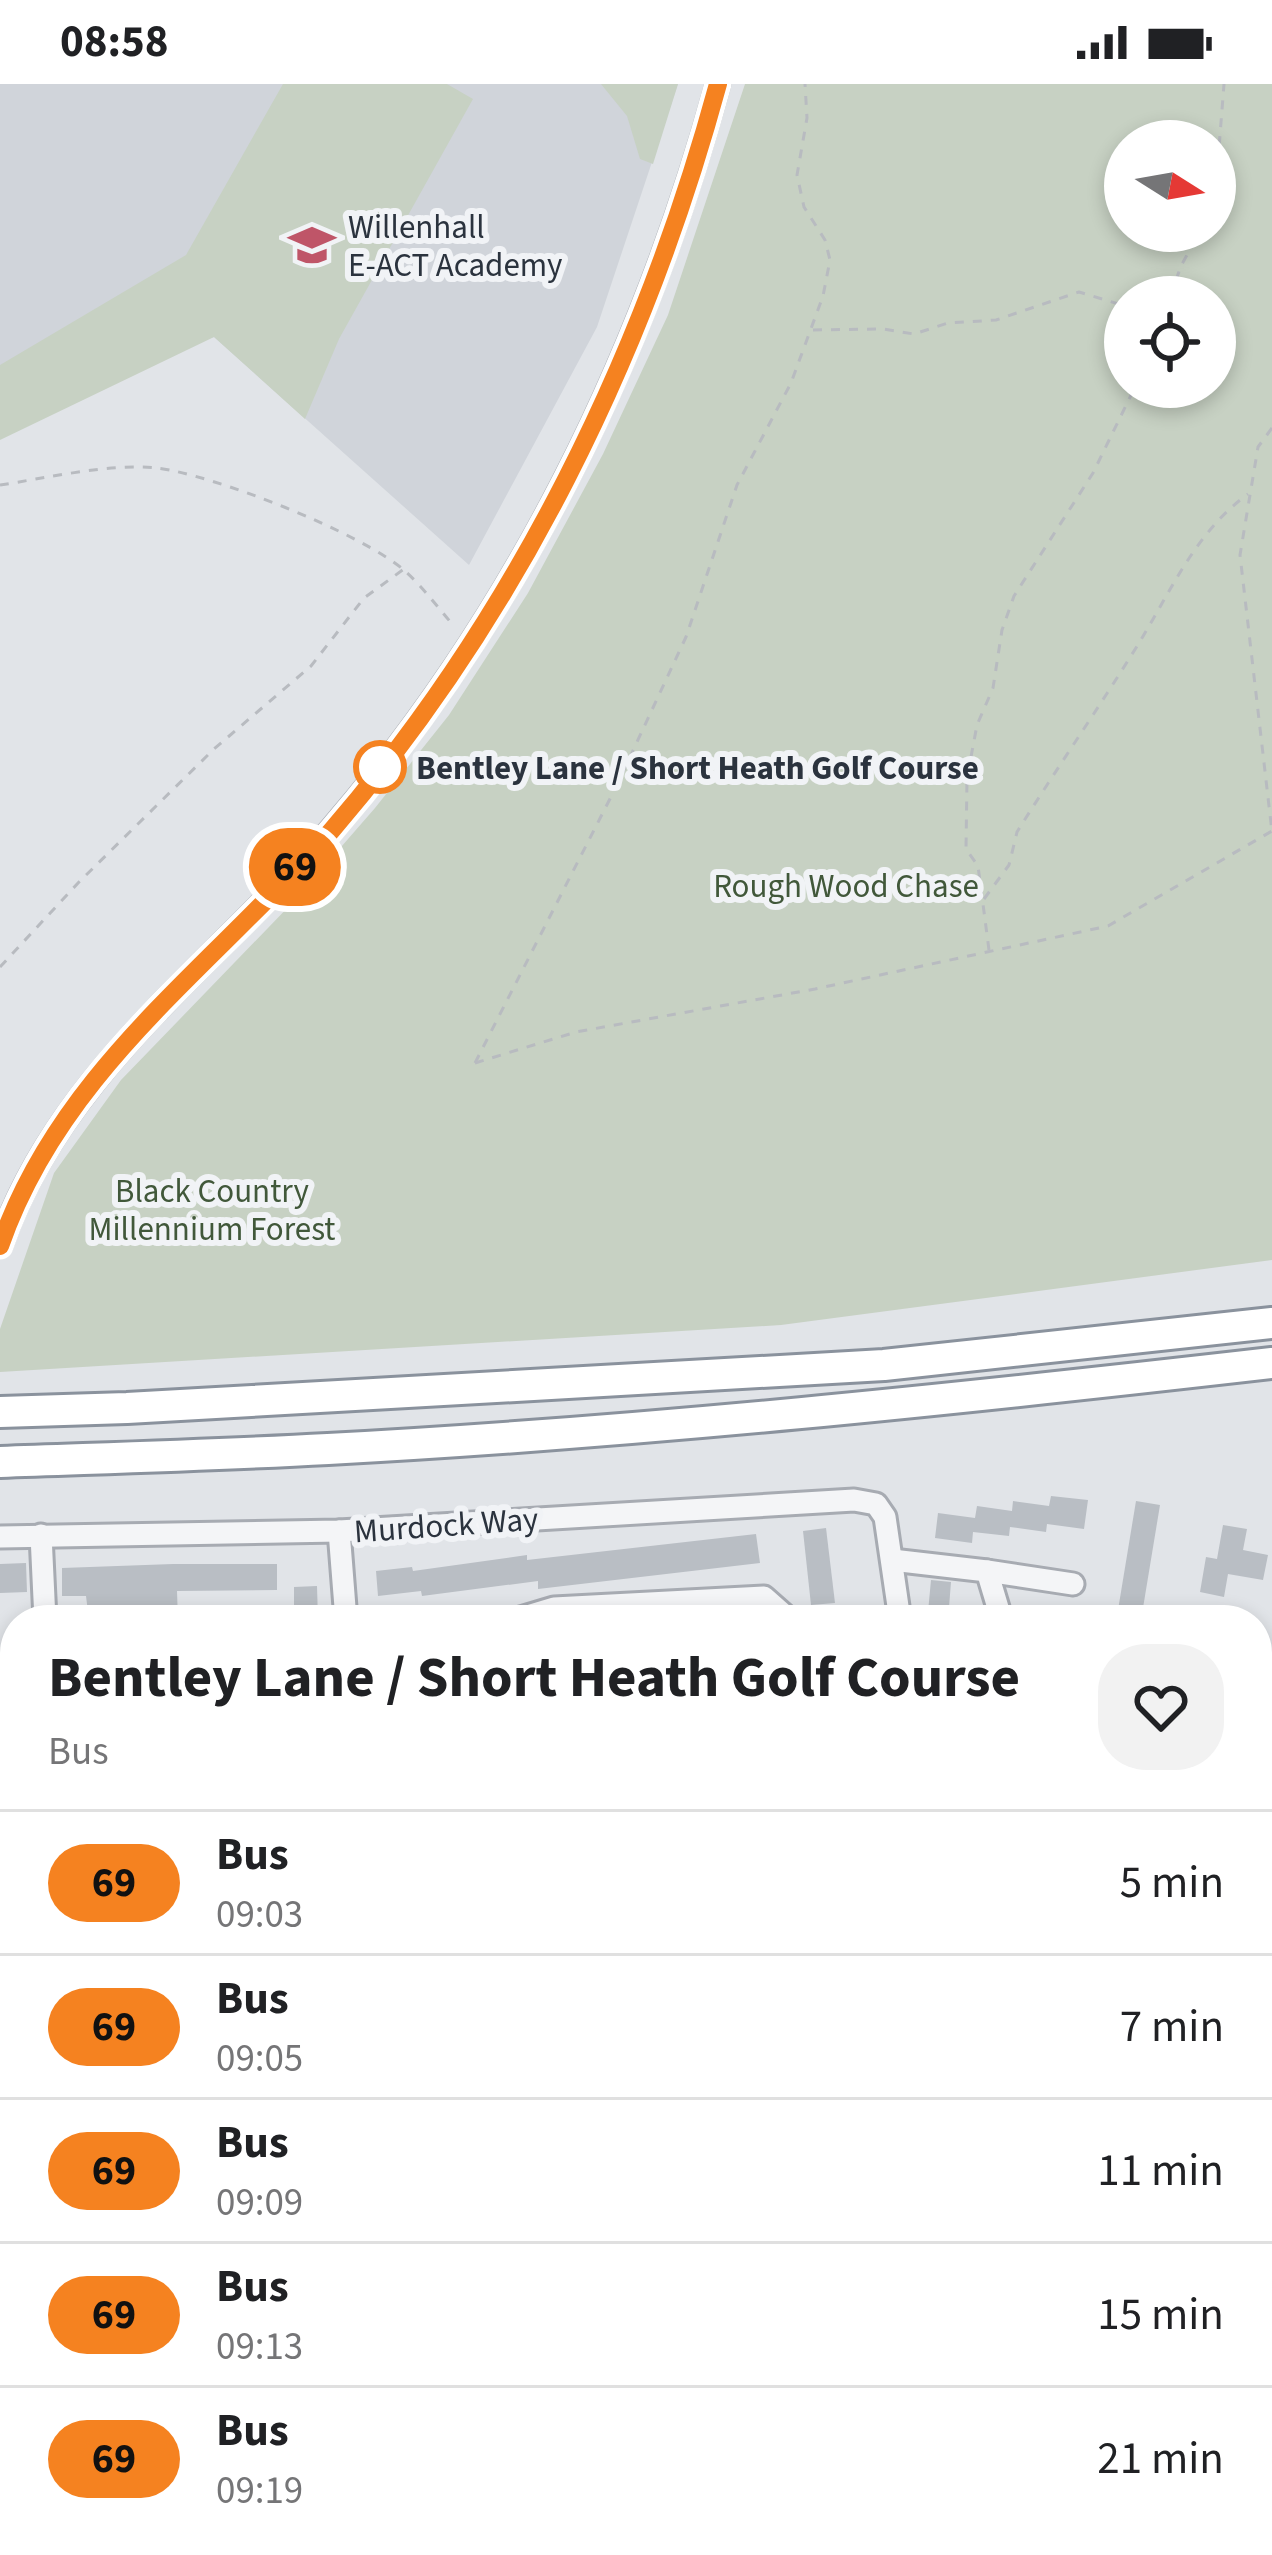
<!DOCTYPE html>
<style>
body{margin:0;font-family:"Source Sans 3",sans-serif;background:#f2f2f2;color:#202124;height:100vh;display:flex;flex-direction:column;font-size:45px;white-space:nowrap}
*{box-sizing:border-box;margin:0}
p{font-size:39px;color:#757577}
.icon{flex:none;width:66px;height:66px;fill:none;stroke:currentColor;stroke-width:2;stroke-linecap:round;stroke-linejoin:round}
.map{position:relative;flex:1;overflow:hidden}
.panel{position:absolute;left:0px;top:1521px;width:1272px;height:951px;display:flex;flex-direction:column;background:#fff;border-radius:48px 48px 0 0;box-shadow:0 6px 18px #0003}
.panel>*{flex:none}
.badge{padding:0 24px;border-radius:39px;font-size:42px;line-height:78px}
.needle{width:78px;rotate:101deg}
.fabs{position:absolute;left:1104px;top:36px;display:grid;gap:24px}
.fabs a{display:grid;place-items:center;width:132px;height:132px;border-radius:50%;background:#fff;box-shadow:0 6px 18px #0003;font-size:60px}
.map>.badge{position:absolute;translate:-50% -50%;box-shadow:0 0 0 6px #fff}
.round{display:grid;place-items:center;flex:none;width:126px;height:126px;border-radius:48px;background:#f2f2f2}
.headline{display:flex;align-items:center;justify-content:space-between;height:204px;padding:0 48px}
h1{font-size:57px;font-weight:700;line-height:90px}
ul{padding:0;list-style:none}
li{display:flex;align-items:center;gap:36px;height:144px;padding:0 48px;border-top:3px solid #e0e0e0}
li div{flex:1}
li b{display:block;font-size:45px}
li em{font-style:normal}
li .badge{min-width:132px;font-weight:700;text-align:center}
.status{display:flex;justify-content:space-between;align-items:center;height:84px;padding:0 60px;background:#fff;direction:ltr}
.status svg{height:33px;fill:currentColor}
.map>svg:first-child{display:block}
.built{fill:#d0d4da}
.green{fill:#c7d1c3;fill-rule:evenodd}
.building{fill:#b9bec4}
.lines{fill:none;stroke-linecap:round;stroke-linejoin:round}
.minor-casing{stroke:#a7abb2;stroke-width:27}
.highway-casing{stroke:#8a929d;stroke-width:36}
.path{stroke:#b8bbc0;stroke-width:3;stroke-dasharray:9 9;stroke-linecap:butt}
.minor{stroke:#f4f5f7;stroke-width:21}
.highway{stroke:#fff;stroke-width:30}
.line-casing{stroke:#fff;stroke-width:27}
.line{stroke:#f58220;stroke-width:18}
.stop-dot{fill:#fff;stroke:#f58220;stroke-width:6}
.labels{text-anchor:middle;stroke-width:12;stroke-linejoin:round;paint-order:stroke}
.poi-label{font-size:33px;fill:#2b333e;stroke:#f1f3f6;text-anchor:start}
.stop-label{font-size:33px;font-weight:bold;fill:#2b333e;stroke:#f1f3f6;text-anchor:start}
.park-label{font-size:33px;fill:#41583a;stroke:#f1f3f6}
.street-label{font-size:33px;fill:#2b333e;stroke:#f1f3f6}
</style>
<div class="status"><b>08:58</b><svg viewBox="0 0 49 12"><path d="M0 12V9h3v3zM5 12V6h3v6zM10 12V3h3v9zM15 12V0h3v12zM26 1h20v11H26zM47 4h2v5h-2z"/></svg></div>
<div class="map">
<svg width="1272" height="2471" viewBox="0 0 1272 2471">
<rect width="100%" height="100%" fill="#e1e4e8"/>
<!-- built -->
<path class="built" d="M0,0H678L597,243L469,481L214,253L0,319Z"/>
<!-- green -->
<g class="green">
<path d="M283,0H447L473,15L339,255L305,335L214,253L0,356V281L186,171Z"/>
<path d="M601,0H678L653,80L640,75L627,32Z"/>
<path d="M745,0H1272V1176L781,1241L0,1288V1245L54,1089L121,996L294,817L375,724L449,631L528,509L603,370L668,231ZM1125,57H1215V147H1125ZM1125,213H1215V303H1125Z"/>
<path d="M1272,2334V2415L1257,2423V2340Z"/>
<path d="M1092,2457H1196L1178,2471H1074Z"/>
</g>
<!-- building -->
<g class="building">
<path d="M1051,1412L1088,1416L1084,1445L1047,1440L1046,1448L1010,1443L1009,1452L973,1448L972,1459L935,1454L938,1429L975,1434L977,1422L1012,1427L1013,1417L1049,1422Z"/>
<path d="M1136,1417L1160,1421L1142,1530L1118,1526Z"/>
<path d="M1223,1441L1247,1445L1243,1466L1268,1471L1263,1496L1228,1490L1224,1513L1200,1508L1206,1473L1217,1475Z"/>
<path d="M826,1444L835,1519L811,1521L803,1447Z"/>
<path d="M756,1450L760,1479L538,1505V1497L422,1512L421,1507L378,1512L376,1487L412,1483L413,1487L527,1471V1476Z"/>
<path d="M26,1479L27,1508L0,1509V1480Z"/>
<path d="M173,1480H277V1506L177,1507L178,1536H89L86,1512H62V1484Z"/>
<path d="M931,1496L951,1498L948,1536H932L933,1528H928Z"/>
<path d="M317,1502L318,1536H294V1503Z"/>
<path d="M1263,1731H1272V1833L1267,1871L1257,1869V1772Z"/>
<path d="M1257,1917L1272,1919V1954L1257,1951Z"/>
<path d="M15,2191V2224L0,2236V2203Z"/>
</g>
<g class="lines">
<defs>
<g id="minor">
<path d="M0,1161C61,986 215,881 332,745C517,531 643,272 718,0"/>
<path d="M339,1447L346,1536"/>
<path d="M41,1451L45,1536"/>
<path d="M0,1453L339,1447L854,1416L876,1420L885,1433L900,1536"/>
<path d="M892,1476L987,1487L999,1527L997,1536"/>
<path d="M987,1487L1073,1500"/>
<path d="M514,1536L554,1524L764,1513L790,1536"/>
<path d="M1257,1632L1272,1625"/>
<path d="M0,1789L15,1784"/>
<path d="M1257,1884L1272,1887"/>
<path d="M0,1954L15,1956"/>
<path d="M1257,2122L1272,2150"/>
<path d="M1257,2333L1272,2326"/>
<path d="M1257,2431L1272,2424"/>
<path d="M581,2457L583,2471"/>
<path d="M25,2471L27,2457"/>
<path d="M264,2471L266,2457"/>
<path d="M698,2471L719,2457"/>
<path d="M1053,2471L1072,2457"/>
<path d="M1203,2471L1221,2457"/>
</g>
<g id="highway">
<path d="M0,1328L127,1324L884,1281L1272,1239"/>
<path d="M0,1378C109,1374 219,1371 328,1365C643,1348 958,1315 1272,1279"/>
</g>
</defs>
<!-- minor casing -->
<use href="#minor" class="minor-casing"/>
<!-- highway casing -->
<use href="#highway" class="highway-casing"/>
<!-- path -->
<g class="path">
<path d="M1215,115L1224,0"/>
<path d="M1126,213L1175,197"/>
<path d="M1170,213L1181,182L1200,147"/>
<path d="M813,246L883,245L914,250L948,239L996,236L1079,208L1125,222"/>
<path d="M1272,344L1258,363L1240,471L1272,748"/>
<path d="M0,401C47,394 110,379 157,384C214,391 362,449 405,487C423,503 438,524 454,542"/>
<path d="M984,815L1009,781L1017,748C1055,687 1096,628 1134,567C1169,512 1193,450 1248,410"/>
<path d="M989,866L978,782L966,765L967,694L977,641L993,604L1002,546L1014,512L1093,389L1135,303"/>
<path d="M0,883L79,798L214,665L311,582L364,514L404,485"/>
<path d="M475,979L615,705L686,553L737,401L791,299L823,212L830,176L825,156L804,123L797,91L807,34L805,0"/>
<path d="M475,979L576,948L815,905L1108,842L1272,747"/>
</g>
<!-- minor -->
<use href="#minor" class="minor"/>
<!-- highway -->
<use href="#highway" class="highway"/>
</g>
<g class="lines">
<defs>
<path id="line" d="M0,1162C62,984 213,883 332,746C517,531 644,272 718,0"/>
</defs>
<!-- line casing -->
<use href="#line" class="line-casing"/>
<!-- line -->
<use href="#line" class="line"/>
</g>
<!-- icons -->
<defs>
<symbol id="school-bare" viewBox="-9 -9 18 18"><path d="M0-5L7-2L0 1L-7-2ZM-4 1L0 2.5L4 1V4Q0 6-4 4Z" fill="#bf5568" stroke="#f1f3f6" stroke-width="2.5" paint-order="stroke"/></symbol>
</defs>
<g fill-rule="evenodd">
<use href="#school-bare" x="279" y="128" width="66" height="66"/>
</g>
<!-- markers -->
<circle class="stop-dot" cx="380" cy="683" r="24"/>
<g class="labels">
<!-- poi labels -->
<g class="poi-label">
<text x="348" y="154">Willenhall<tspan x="348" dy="38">E-ACT Academy</tspan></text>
</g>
<!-- stop labels -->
<g class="stop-label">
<text x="416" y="695">Bentley Lane / Short Heath Golf Course</text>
</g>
<!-- park labels -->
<g class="park-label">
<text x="846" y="813">Rough Wood Chase</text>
<text x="212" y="1118">Black Country<tspan x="212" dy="38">Millennium Forest</tspan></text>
</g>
<!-- street labels -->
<g class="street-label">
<text transform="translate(446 1440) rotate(-4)" y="12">Murdock Way</text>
</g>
</g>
</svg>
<div class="fabs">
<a><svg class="needle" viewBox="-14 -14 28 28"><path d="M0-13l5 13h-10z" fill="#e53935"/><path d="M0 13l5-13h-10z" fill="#757577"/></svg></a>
<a><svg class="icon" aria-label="locate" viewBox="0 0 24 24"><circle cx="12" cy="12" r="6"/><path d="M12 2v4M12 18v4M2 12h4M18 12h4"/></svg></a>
</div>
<b class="badge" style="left:295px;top:783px;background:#f58220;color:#111">69</b>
<section class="panel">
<div class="headline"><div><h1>Bentley Lane / Short Heath Golf Course</h1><p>Bus</p></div><a class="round"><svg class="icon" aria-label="heart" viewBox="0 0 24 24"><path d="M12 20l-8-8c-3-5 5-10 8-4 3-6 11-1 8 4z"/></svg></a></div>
<ul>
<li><span class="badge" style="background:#f58220;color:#111">69</span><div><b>Bus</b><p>09:03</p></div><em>5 min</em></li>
<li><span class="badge" style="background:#f58220;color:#111">69</span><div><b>Bus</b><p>09:05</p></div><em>7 min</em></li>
<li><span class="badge" style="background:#f58220;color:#111">69</span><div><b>Bus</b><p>09:09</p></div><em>11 min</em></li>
<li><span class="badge" style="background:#f58220;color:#111">69</span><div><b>Bus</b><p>09:13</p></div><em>15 min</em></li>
<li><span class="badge" style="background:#f58220;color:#111">69</span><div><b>Bus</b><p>09:19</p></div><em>21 min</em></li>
</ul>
</section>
</div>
